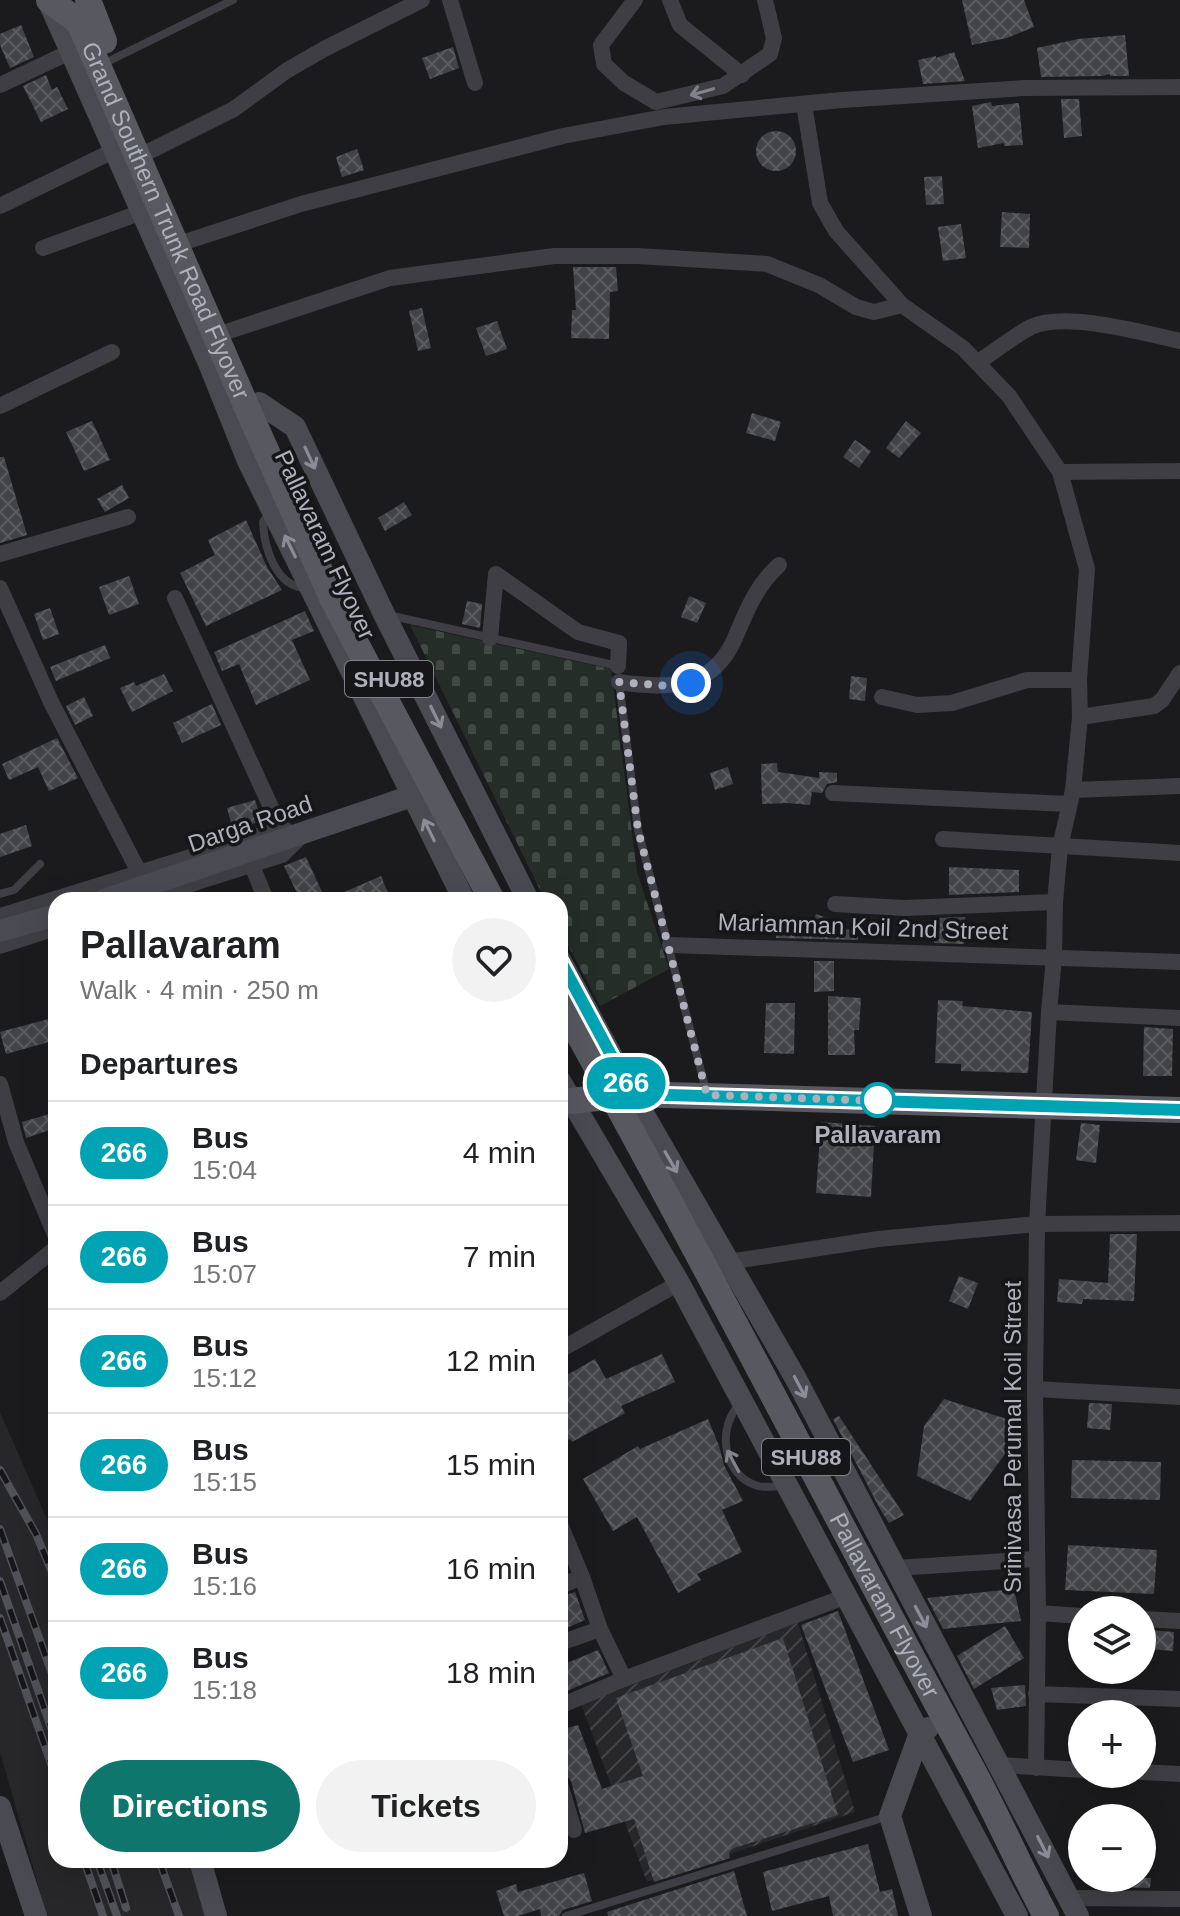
<!DOCTYPE html>
<meta charset="utf-8">
<style>
body{margin:0;font-family:Helvetica,sans-serif;background:#f2f2f2;color:#202124;height:100vh;display:flex;flex-direction:column;font-size:30px;white-space:nowrap}
*{box-sizing:border-box;margin:0}
p{font-size:26px;color:#757577}
.icon{flex:none;width:44px;height:44px;fill:none;stroke:currentColor;stroke-width:2;stroke-linecap:round;stroke-linejoin:round}
.map{position:relative;flex:1;overflow:hidden}
.panel{position:absolute;left:48px;top:892px;width:520px;height:976px;display:flex;flex-direction:column;background:#fff;border-radius:24px;box-shadow:0 8px 32px #0002}
.panel>*{flex:none}
.badge{padding:0 16px;border-radius:26px;font-size:28px;line-height:52px}
.buttons{position:absolute;left:1068px;top:1596px;display:grid;gap:16px}
.buttons a{display:grid;place-items:center;width:88px;height:88px;border-radius:50%;background:#fff;box-shadow:0 8px 32px #0002;font-size:40px}
.you{position:absolute;width:40px;height:40px;margin:-20px;border:6px solid #fff;border-radius:50%;background:#1a73e8;box-shadow:0 0 0 12px #1a73e833}
.map>.badge{position:absolute;translate:-50% -50%;box-shadow:0 0 0 4px #fff}
h2{padding:0 32px;font-size:30px;line-height:72px}
.round{display:grid;place-items:center;flex:none;width:84px;height:84px;border-radius:42px;background:#f2f2f2}
.summary{display:flex;align-items:center;justify-content:space-between;height:136px;padding:0 32px}
h1{font-size:38px;font-weight:600;line-height:60px}
.action{display:flex;gap:16px;margin-top:auto;padding:16px 32px}
.action a{flex:1;height:92px;border-radius:48px;background:#0f766e;color:#fff;font-size:32px;font-weight:600;line-height:92px;text-align:center}
.action a+a{background:#f2f2f2;color:#202124}
ul{padding:0;list-style:none}
li{display:flex;align-items:center;gap:24px;height:104px;padding:0 32px;border-top:2px solid #e0e0e0}
li div{flex:1}
li b{display:block;font-size:30px}
li em{font-style:normal}
li .badge{min-width:88px;font-weight:700;text-align:center}
.map>svg:first-child{display:block}
.built{fill:#27272a}
.industrial{fill:url(#industrial-furrows)}
.cemetery{fill:url(#cemetery-stones)}
.building{fill:url(#building-cross-hatch)}
.lines{fill:none;stroke-linecap:round;stroke-linejoin:round}
.lane{stroke:#3e3e44;stroke-width:8}
.street{stroke:#3e3e44;stroke-width:16}
.secondary{stroke:#4a4a52;stroke-width:22}
.primary{stroke:#585861;stroke-width:26}
.rail-casing{stroke:#515159;stroke-width:8}
.rail{stroke:#161518;stroke-width:5;stroke-dasharray:15;stroke-linecap:butt}
.primary-bridge{stroke:#585861;stroke-width:26}
.oneway{stroke:#81828c}
.oneway2{stroke:#8b8c97}
.line-casing{stroke:#fff;stroke-width:18}
.line{stroke:#00a3b4;stroke-width:12}
.walk{stroke:#aeb0bc;stroke-width:8;stroke-dasharray:0 14.4}
.stop-dot{fill:#fff;stroke:#00a3b4;stroke-width:4}
.labels{text-anchor:middle;stroke-width:7;stroke-linejoin:round;paint-order:stroke}
.shield{fill:#161518;stroke:#80828b;stroke-width:2}
.shield-label{font-size:22px;font-weight:bold;fill:#aeb0bc}
.street-label{font-size:24px;fill:#aeb0bc;stroke:#161518}
.stop-label{font-size:24px;font-weight:bold;fill:#aeb0bc;stroke:#161518}
</style>
<div class="map">
<svg width="1180" height="1916" viewBox="0 0 1180 1916">
<defs>
<pattern id="industrial-furrows" width="10" height="10" patternUnits="userSpaceOnUse" patternTransform="scale(2)"><rect width="10" height="10" fill="#27272a"/><path d="M-1 1l2-2M0 10L10 0M9 11l2-2" fill="none" stroke="#444447"/></pattern>
<pattern id="cemetery-stones" width="16" height="16" patternUnits="userSpaceOnUse" patternTransform="scale(2)"><rect width="16" height="16" fill="#242d27"/><path d="M2 7V4a2 2 0 0 1 4 0v3zM10 15v-3a2 2 0 0 1 4 0v3z" fill="#414944"/></pattern>
<pattern id="building-cross-hatch" width="8" height="8" patternUnits="userSpaceOnUse" patternTransform="scale(2)"><rect width="8" height="8" fill="#424347"/><path d="M0 0l8 8M0 8l8-8" fill="none" stroke="#5b5c60"/></pattern>
</defs>
<rect width="100%" height="100%" fill="#1b1b1d"/>
<!-- built -->
<path class="built" d="M0,1412L56,1540V1860H194L212,1916H47L0,1752Z"/>
<!-- industrial -->
<path class="industrial" d="M798,1623L855,1812L647,1882L581,1704Z"/>
<!-- cemetery -->
<path class="cemetery" d="M410,625L611,669L637,872L669,969L600,1006L560,930V900H545Z"/>
<!-- building -->
<g class="building">
<path d="M962,0H1024L1034,27L1007,38L972,45Z"/>
<path d="M21,25L34,57L10,68L0,45V34Z"/>
<path d="M1125,35L1129,76H1110V74L1102,76L1041,77L1037,48L1078,39Z"/>
<path d="M453,47L459,68L430,79L422,58Z"/>
<path d="M954,52L965,81L923,84L918,60L936,56V58Z"/>
<path d="M46,75L52,90L57,87L68,109L41,122L23,86Z"/>
<path d="M1061,99H1079L1082,136L1064,138Z"/>
<path d="M991,102L992,106L1019,103L1023,145L1004,146V143L978,148L972,106Z"/>
<circle cx="776" cy="151" r="20"/>
<path d="M357,149L364,170L342,177L336,157Z"/>
<path d="M942,176L944,204L926,205L924,177Z"/>
<path d="M1002,212L1030,214L1029,248L1000,247Z"/>
<path d="M961,224L966,258L943,261L938,227Z"/>
<path d="M573,267H616L618,291L610,292L609,339L571,338L572,310H576Z"/>
<path d="M422,308L431,348L418,351L409,311Z"/>
<path d="M497,321L507,349L486,356L476,328Z"/>
<path d="M752,413L781,422L775,441L746,433Z"/>
<path d="M92,421L110,460L84,471L66,432Z"/>
<path d="M906,421L921,433L899,458L886,448Z"/>
<path d="M855,440L871,451L859,468L843,457Z"/>
<path d="M0,457H4L27,535L0,543Z"/>
<path d="M122,485L129,498L105,512L97,499Z"/>
<path d="M404,502L412,515L385,531L378,518Z"/>
<path d="M246,520L267,567L282,590L206,626L180,573L215,555L208,540Z"/>
<path d="M129,576L139,604L109,615L99,587Z"/>
<path d="M689,596L706,603L697,623L681,617Z"/>
<path d="M467,601L482,604L480,628L462,624Z"/>
<path d="M50,608L59,634L43,640L34,614Z"/>
<path d="M305,611L314,631L292,640L310,680L256,705L239,664L222,671L214,652Z"/>
<path d="M105,645L110,658L56,681L50,667Z"/>
<path d="M164,674L173,691L132,712L120,688L134,682L136,686Z"/>
<path d="M851,676L867,678L865,701L849,699Z"/>
<path d="M84,697L93,716L75,725L66,706Z"/>
<path d="M212,704L221,725L182,743L173,723Z"/>
<path d="M57,738L78,778L49,791L38,767L9,780L2,764Z"/>
<path d="M777,763L778,772L819,778V772L837,773V782L827,784L822,793L812,792L810,805L787,803L762,804L761,764Z"/>
<path d="M728,767L733,784L715,790L710,773Z"/>
<path d="M255,800L262,821L233,830L227,808Z"/>
<path d="M26,825L32,846L0,857V834Z"/>
<path d="M306,857L322,892L300,899L284,866Z"/>
<path d="M949,867L1019,870V892L949,895Z"/>
<path d="M381,876L391,900H326Z"/>
<path d="M816,914L830,919L827,929L858,930V940L776,938L778,921L812,927Z"/>
<path d="M965,917L964,944L934,943L935,918Z"/>
<path d="M814,961H834V991L814,992Z"/>
<path d="M828,996L861,998L859,1030H854L855,1055H828Z"/>
<path d="M938,1000L963,1001L962,1006L1032,1012L1028,1073L961,1071V1064L935,1063Z"/>
<path d="M766,1003H795L794,1054L764,1053Z"/>
<path d="M56,1017V1040L6,1054L0,1032Z"/>
<path d="M1144,1027L1173,1029L1172,1076H1143Z"/>
<path d="M56,1112V1128L26,1138L22,1122Z"/>
<path d="M821,1122L875,1126L871,1197L816,1193Z"/>
<path d="M1081,1123L1100,1125L1096,1163L1076,1160Z"/>
<path d="M1110,1234H1137L1134,1301L1083,1299L1082,1304L1057,1302L1059,1279L1108,1283Z"/>
<path d="M959,1276L978,1283L968,1309L949,1301Z"/>
<path d="M662,1354L675,1382L621,1406L625,1413L572,1442L570,1439L560,1445V1379L595,1359L606,1379Z"/>
<path d="M944,1399L1010,1420L1008,1450L970,1501L917,1476L924,1426Z"/>
<path d="M1089,1403L1112,1404L1110,1430L1087,1428Z"/>
<path d="M839,1416L904,1515L889,1523L880,1509L833,1419Z"/>
<path d="M708,1419L719,1446L724,1465L743,1501L722,1510L742,1552L697,1574L701,1580L678,1593L637,1517L613,1531L583,1479L638,1446L640,1449Z"/>
<path d="M1072,1460L1161,1462L1160,1500L1071,1498Z"/>
<path d="M1068,1545L1157,1550L1154,1594L1065,1590Z"/>
<path d="M1014,1589L1021,1621L943,1629L927,1598Z"/>
<path d="M575,1592L585,1620L560,1631V1597Z"/>
<path d="M838,1611L889,1750L853,1762L801,1625Z"/>
<path d="M1005,1626L1024,1658L974,1689L957,1656Z"/>
<path d="M1150,1630L1174,1632L1173,1651L1149,1649Z"/>
<path d="M783,1638L838,1815L728,1850L730,1858L654,1882L634,1819L585,1833L571,1781L567,1776L560,1773V1730L578,1725L602,1789L643,1776L616,1698Z"/>
<path d="M598,1650L609,1673L560,1694V1666Z"/>
<path d="M1025,1685L1026,1706L997,1710L991,1688Z"/>
<path d="M868,1844L880,1892L892,1889L898,1916H833L829,1896L772,1911L763,1872Z"/>
<path d="M734,1871L747,1916H608L607,1912Z"/>
<path d="M584,1873L592,1901L563,1910L559,1916H541L540,1909L518,1916H504L496,1891L516,1884L518,1892Z"/>
<path d="M1109,1878H1151L1150,1888L1108,1887Z"/>
</g>
<g class="lines">
<!-- lane -->
<g class="lane">
<path d="M111,60L233,0"/>
<path d="M269,514L263,522C264,548 276,587 306,588"/>
<path d="M388,615L618,666V669"/>
<path d="M619,682L638,830L706,1090"/>
<path d="M0,894L14,890L40,864"/>
<path d="M741,1403C716,1426 722,1476 758,1486C765,1488 776,1486 783,1486"/>
<path d="M566,1916L889,1816"/>
</g>
<!-- street -->
<g class="street">
<path d="M450,0L475,83"/>
<path d="M635,0L601,45L604,64L624,83L656,102L723,86L770,54L774,38L765,0"/>
<path d="M670,0L680,25L742,75"/>
<path d="M0,85L70,52"/>
<path d="M804,104L820,203L836,231L902,305L963,348L1009,396L1060,472L1087,569L1079,680L1080,717L1073,790L1060,847L1055,902L1054,957L1049,1012L1037,1224L1035,1389L1038,1613L1036,1768"/>
<path d="M148,152L234,109L286,71L324,49L422,0"/>
<path d="M0,206L113,151"/>
<path d="M188,241L301,204L563,136L664,117L842,100L1025,88L1180,87"/>
<path d="M43,248L142,212"/>
<path d="M223,333L390,278L554,256H638L767,264L819,285L856,307L874,312L902,305"/>
<path d="M978,362C996,351 1013,336 1031,327C1066,311 1143,333 1180,341"/>
<path d="M0,406L112,352"/>
<path d="M1060,472L1180,471"/>
<path d="M0,554L128,517"/>
<path d="M0,588L51,702L139,872"/>
<path d="M175,598L281,829"/>
<path d="M490,638L496,574L578,632L619,643L618,666"/>
<path d="M619,682C668,689 713,690 735,638C747,610 756,586 779,565"/>
<path d="M882,697L917,705L952,703L1027,680H1079"/>
<path d="M1080,717L1154,706L1162,700L1180,673"/>
<path d="M1073,790L1180,786"/>
<path d="M833,793L1068,804"/>
<path d="M943,839L1180,853"/>
<path d="M251,863L266,900"/>
<path d="M141,900L282,855L302,835"/>
<path d="M835,904L904,908L1055,902"/>
<path d="M0,916L281,829L286,830"/>
<path d="M670,945L1180,962"/>
<path d="M0,946L56,928"/>
<path d="M1049,1012L1180,1018"/>
<path d="M0,1084L16,1142L56,1237"/>
<path d="M728,1262L878,1239L1037,1224L1180,1223"/>
<path d="M0,1293L56,1248"/>
<path d="M560,1350L679,1283"/>
<path d="M1035,1389L1180,1397"/>
<path d="M560,1524L582,1577"/>
<path d="M895,1568L1036,1559"/>
<path d="M560,1586L582,1577L600,1629L624,1679"/>
<path d="M1038,1613L1082,1616"/>
<path d="M1142,1619L1180,1621"/>
<path d="M560,1643L600,1629"/>
<path d="M1036,1694L1180,1699"/>
<path d="M560,1706L624,1679L847,1596"/>
<path d="M1001,1765L1082,1770"/>
<path d="M1142,1772L1180,1774"/>
<path d="M560,1784L574,1830"/>
<path d="M1069,1898L1180,1899"/>
</g>
<!-- secondary -->
<g class="secondary">
<path d="M48,0L208,361L248,461L464,900"/>
<path d="M259,403L295,427L384,614L528,900"/>
<path d="M104,900L412,796"/>
<path d="M0,931L56,915"/>
<path d="M560,960L632,1094L796,1379L1078,1916"/>
<path d="M560,1081L679,1283L1017,1916"/>
<path d="M0,1807L36,1916"/>
<path d="M200,1860L216,1916"/>
<path d="M921,1916L890,1816L920,1733L928,1728"/>
</g>
<!-- primary -->
<g class="primary">
<path id="s1" d="M49,0L79,22L248,410L333,600L492,900"/>
<path d="M88,0L104,41"/>
<path d="M571,1101L632,1094L1180,1110"/>
</g>
<defs>
<g id="rail">
<path d="M0,1470L36,1534L56,1582"/>
<path d="M0,1529L56,1685"/>
<path d="M0,1581L56,1742"/>
<path d="M0,1618L56,1778"/>
<path d="M84,1860L103,1916"/>
<path d="M97,1860L117,1916"/>
<path d="M111,1860L126,1908"/>
<path d="M159,1860L179,1916"/>
</g>
</defs>
<!-- rail casing -->
<use href="#rail" class="rail-casing"/>
<!-- rail -->
<use href="#rail" class="rail"/>
<!-- primary-bridge -->
<path class="primary-bridge" id="s2" d="M560,1001C701,1253 832,1511 970,1765C997,1814 1019,1866 1046,1916"/>
</g>
<!-- one-way arrows -->
<defs><path id="oneway-shaft" d="M-6 0H5M1.5-3L5.5 0L1.5 3" fill="none" stroke-width="1.6" stroke-linecap="round" stroke-linejoin="round" transform="scale(2)"/></defs>
<g class="oneway">
<use href="#oneway-shaft" transform="translate(702 92) rotate(164)"/>
<use href="#oneway-shaft" transform="translate(733 1461) rotate(-118)"/>
</g>
<g class="oneway2">
<use href="#oneway-shaft" transform="translate(310 458) rotate(65)"/>
<use href="#oneway-shaft" transform="translate(290 546) rotate(-116)"/>
<use href="#oneway-shaft" transform="translate(436 717) rotate(64)"/>
<use href="#oneway-shaft" transform="translate(429 830) rotate(-116)"/>
<use href="#oneway-shaft" transform="translate(671 1162) rotate(60)"/>
<use href="#oneway-shaft" transform="translate(800 1387) rotate(62)"/>
<use href="#oneway-shaft" transform="translate(921 1617) rotate(62)"/>
<use href="#oneway-shaft" transform="translate(1043 1847) rotate(63)"/>
</g>
<g class="lines">
<defs>
<path id="line" d="M560,960L632,1094L1180,1110"/>
</defs>
<!-- line casing -->
<use href="#line" class="line-casing"/>
<!-- line -->
<use href="#line" class="line"/>
<!-- walk -->
<path class="walk" d="M691,683L668,686L619,682L638,830L707,1095L881,1101L878,1100"/>
</g>
<!-- markers -->
<circle class="stop-dot" cx="878" cy="1100" r="16"/>
<g class="labels">
<!-- shield labels -->
<g class="shield">
<rect x="345" y="661" width="88" height="36" rx="6"/>
<rect x="762" y="1439" width="88" height="36" rx="6"/>
</g>
<g class="shield-label">
<text x="389" y="687">SHU88</text>
<text x="806" y="1465">SHU88</text>
</g>
<!-- street labels -->
<g class="street-label">
<text dy="8" stroke="none"><textPath href="#s1" startOffset="254">Grand Southern Trunk Road Flyover</textPath></text>
<text transform="translate(325 545) rotate(65)" y="8">Pallavaram Flyover</text>
<text transform="translate(250 824) rotate(-19)" y="8">Darga Road</text>
<text transform="translate(863 927) rotate(2)" y="8">Mariamman Koil 2nd Street</text>
<text transform="translate(1013 1437) rotate(-90)" y="8">Srinivasa Perumal Koil Street</text>
<text dy="8" stroke="none"><textPath href="#s2" startOffset="686">Pallavaram Flyover</textPath></text>
</g>
<!-- stop labels -->
<g class="stop-label">
<text x="878" y="1143">Pallavaram</text>
</g>
</g>
</svg>
<div class="buttons">
<a><svg class="icon" aria-label="layers" viewBox="0 0 24 24"><path d="M12 4l9 5-9 5-9-5zM3 14l9 5 9-5"/></svg></a>
<a>+</a>
<a>−</a>
</div>
<div class="you" style="left:691px;top:683px"></div>
<b class="badge" style="left:626px;top:1083px;background:#00a3b4;color:#fff">266</b>
<section class="panel">
<div class="summary"><div><h1>Pallavaram</h1><p>Walk · 4 min · 250 m</p></div><a class="round"><svg class="icon" aria-label="heart" viewBox="0 0 24 24"><path d="M12 20l-8-8c-3-5 5-10 8-4 3-6 11-1 8 4z"/></svg></a></div>
<h2>Departures</h2>
<ul>
<li><span class="badge" style="background:#00a3b4;color:#fff">266</span><div><b>Bus</b><p>15:04</p></div><em>4 min</em></li>
<li><span class="badge" style="background:#00a3b4;color:#fff">266</span><div><b>Bus</b><p>15:07</p></div><em>7 min</em></li>
<li><span class="badge" style="background:#00a3b4;color:#fff">266</span><div><b>Bus</b><p>15:12</p></div><em>12 min</em></li>
<li><span class="badge" style="background:#00a3b4;color:#fff">266</span><div><b>Bus</b><p>15:15</p></div><em>15 min</em></li>
<li><span class="badge" style="background:#00a3b4;color:#fff">266</span><div><b>Bus</b><p>15:16</p></div><em>16 min</em></li>
<li><span class="badge" style="background:#00a3b4;color:#fff">266</span><div><b>Bus</b><p>15:18</p></div><em>18 min</em></li>
</ul>
<div class="action"><a>Directions</a><a>Tickets</a></div>
</section>
</div>
